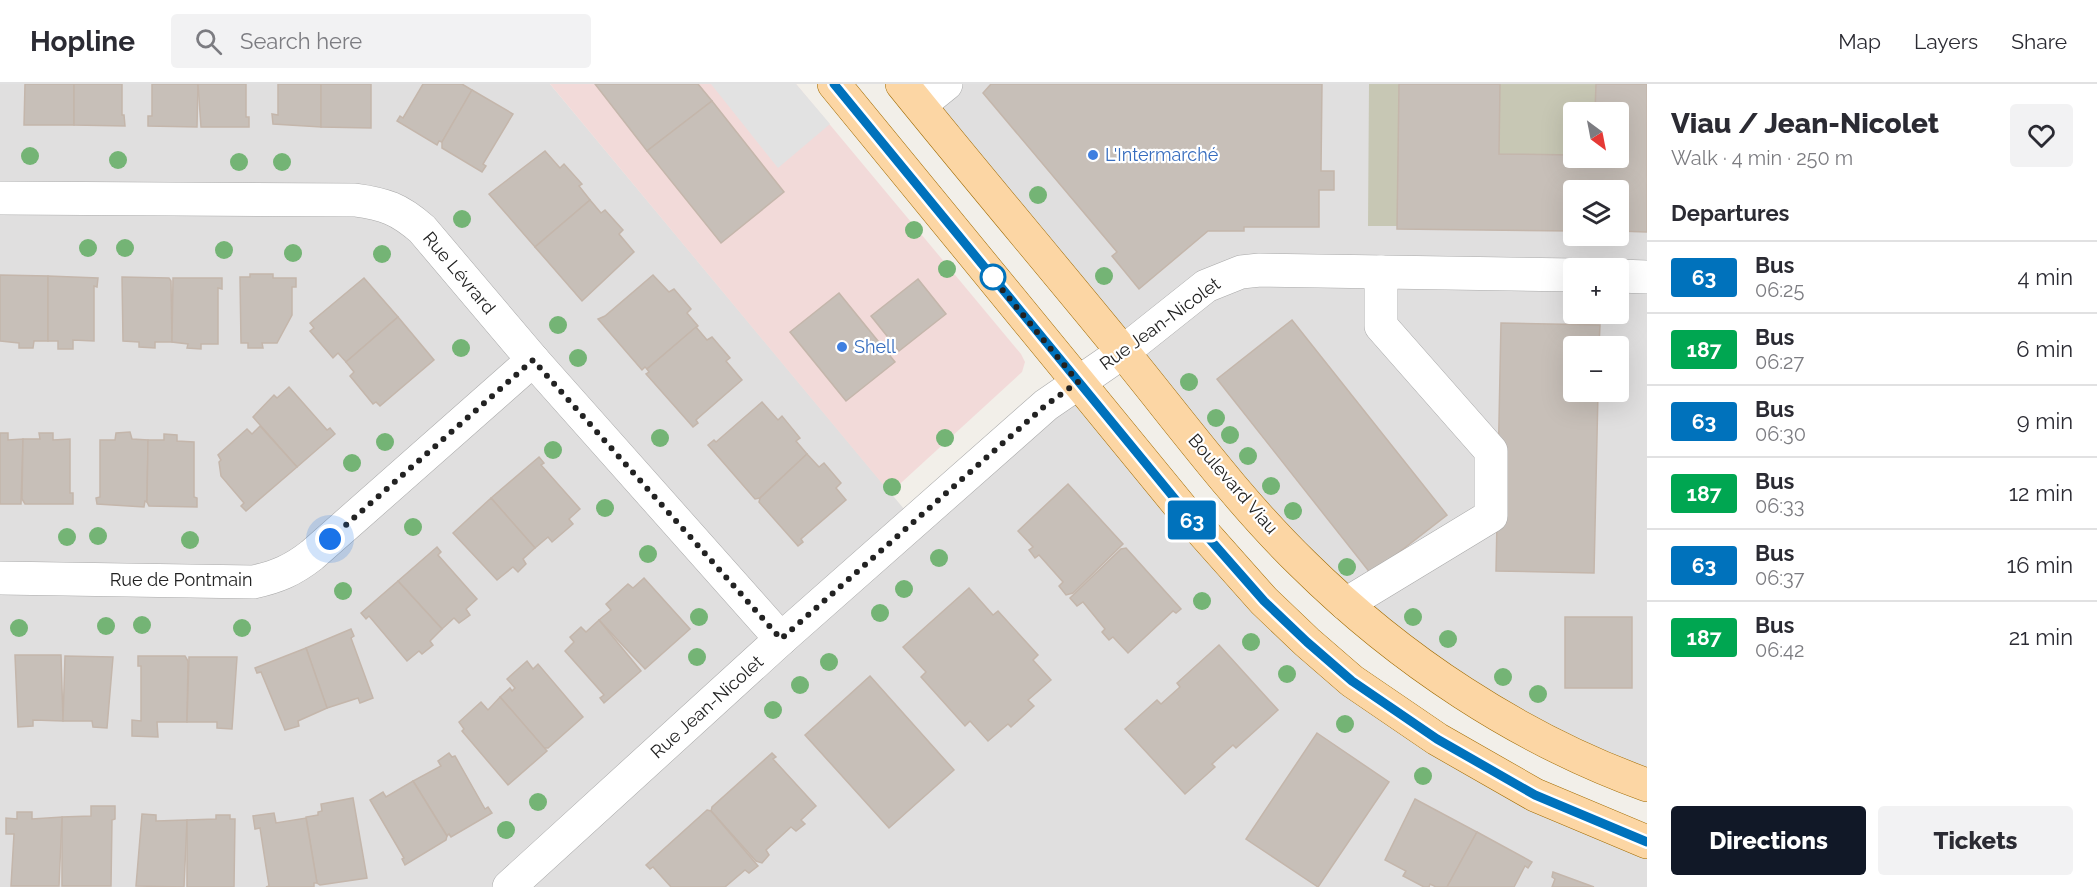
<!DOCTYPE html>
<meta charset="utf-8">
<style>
body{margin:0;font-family:Raleway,sans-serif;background:#f2f2f3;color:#2b2b33;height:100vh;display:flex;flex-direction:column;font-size:22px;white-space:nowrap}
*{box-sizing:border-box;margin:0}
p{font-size:20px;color:#7c7c81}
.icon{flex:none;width:33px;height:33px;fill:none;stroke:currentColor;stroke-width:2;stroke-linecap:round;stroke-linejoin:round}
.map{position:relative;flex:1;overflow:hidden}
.panel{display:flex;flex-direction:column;background:#fff;width:450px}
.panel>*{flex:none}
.badge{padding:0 12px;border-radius:4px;font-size:21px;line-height:39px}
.needle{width:39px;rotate:148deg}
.buttons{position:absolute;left:1563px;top:18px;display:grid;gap:12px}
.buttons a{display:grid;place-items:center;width:66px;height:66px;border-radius:6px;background:#fff;box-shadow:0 6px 24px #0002;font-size:30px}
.you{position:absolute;width:30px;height:30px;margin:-15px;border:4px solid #fff;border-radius:50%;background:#1a73e8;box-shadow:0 0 0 9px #1a73e833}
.map>.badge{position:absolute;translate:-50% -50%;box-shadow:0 0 0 3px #fff}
h2{padding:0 24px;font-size:22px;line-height:54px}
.round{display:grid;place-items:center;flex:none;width:63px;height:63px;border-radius:6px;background:#f2f2f3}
.head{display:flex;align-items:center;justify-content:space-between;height:102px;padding:0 24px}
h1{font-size:28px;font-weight:800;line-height:45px}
.action{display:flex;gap:12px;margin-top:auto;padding:12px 24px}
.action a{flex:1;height:69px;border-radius:6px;background:#111827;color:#fff;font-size:24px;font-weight:800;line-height:69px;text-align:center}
.action a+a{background:#f2f2f3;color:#2b2b33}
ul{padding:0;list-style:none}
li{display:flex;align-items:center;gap:18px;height:72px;padding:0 24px;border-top:2px solid #e1e1e2}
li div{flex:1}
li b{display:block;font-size:22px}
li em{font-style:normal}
li .badge{min-width:66px;font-weight:700;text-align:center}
header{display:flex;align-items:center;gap:36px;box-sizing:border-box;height:84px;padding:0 30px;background:#fff;border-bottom:2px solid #e1e1e2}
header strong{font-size:28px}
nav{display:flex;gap:33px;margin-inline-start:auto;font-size:21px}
.search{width:420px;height:54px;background:#f2f2f3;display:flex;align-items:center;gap:15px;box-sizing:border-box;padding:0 21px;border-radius:6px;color:#7c7c81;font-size:22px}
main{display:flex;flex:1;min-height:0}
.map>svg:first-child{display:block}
.residential{fill:#e0dfdf;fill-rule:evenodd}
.commercial{fill:#f2dad9}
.construction{fill:#c7c7b4;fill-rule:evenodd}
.parking{fill:#e2e2e2}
.building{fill:#c7bfb8;stroke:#c4b6ab;stroke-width:1.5}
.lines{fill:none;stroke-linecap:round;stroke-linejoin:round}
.minor-casing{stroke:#a9a9a9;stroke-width:34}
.major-casing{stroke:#a06b00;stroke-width:34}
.minor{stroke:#fff;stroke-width:33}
.major{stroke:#fcd6a4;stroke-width:33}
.tree{fill:#74b475}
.line-casing{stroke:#fff;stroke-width:14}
.line{stroke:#0072bc;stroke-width:9}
.walk{stroke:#222;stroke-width:6;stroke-dasharray:0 10.8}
.shop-dot{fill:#3f7fe0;stroke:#fff;stroke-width:2}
.stop-dot{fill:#fff;stroke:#0072bc;stroke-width:3}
.labels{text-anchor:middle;stroke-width:4.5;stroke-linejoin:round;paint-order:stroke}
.shop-label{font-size:18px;fill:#366cbe;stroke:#fff;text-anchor:start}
.street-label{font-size:18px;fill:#222;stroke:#fff}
</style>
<header>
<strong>Hopline</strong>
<div class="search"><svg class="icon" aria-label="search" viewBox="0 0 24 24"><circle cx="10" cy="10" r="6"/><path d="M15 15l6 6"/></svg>Search here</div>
<nav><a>Map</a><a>Layers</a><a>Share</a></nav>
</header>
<main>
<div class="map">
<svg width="1647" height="803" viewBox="0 0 1647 803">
<rect width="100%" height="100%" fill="#f2efe9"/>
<!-- residential -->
<g class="residential">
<path d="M0,0H550L914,437L1078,298L1350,602L1647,765V803H0Z"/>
<path d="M903,0H1647V701L1367,539ZM1574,28H1618V74H1574ZM1574,106H1618V152H1574ZM1574,184H1618V230H1574ZM1574,262H1618V308H1574Z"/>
</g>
<!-- commercial -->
<path class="commercial" d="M550,0H796L1021,270L1025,278L1022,288L890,409Z"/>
<!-- construction -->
<path class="construction" d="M1369,0H1647L1618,106H1574L1573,142H1368ZM1574,28H1618V74H1574Z"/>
<!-- parking -->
<path class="parking" d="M711,0H796L830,40L778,84Z"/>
<!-- building -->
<g class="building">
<path d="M25,0H74V41H24Z"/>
<path d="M74,0H122V31H124L125,42L74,41Z"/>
<path d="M152,0H198L197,43L148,42V32H152Z"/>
<path d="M198,0H246V33H249V43H201Z"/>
<path d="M278,0H321V43L273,40L272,30L278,31Z"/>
<path d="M321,0H371V44L321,43Z"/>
<path d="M423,0H462L472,6L442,58L439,57L437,61L397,37L400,32L403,34Z"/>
<path d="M595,0H698L712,17L647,67Z"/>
<path d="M991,0H1322L1321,87H1334V106H1319V143H1244V147H1208L1139,205L1112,172L1117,168L983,9Z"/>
<path d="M1399,0H1500L1499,70L1574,71V74H1618V28H1595L1596,0H1647V148L1618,147V106H1574V147L1397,145Z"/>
<path d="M472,6L513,30L483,80L486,82L482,88L442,64V58Z"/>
<path d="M712,17L784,108L721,159L647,67Z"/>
<path d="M545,67L560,84L564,80L582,100L579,102L590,116L535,163L489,110Z"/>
<path d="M590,116L601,129L605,126L623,146L619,150L634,168L582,217L535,163Z"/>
<path d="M250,190H273V194H296V203H292V231L277,259H262L263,264H248V259H241L240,193H250Z"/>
<path d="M0,191L48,192V257H34L33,264H19V259L0,257Z"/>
<path d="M653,191L669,208L674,205L691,225L687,229L698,242L647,285L645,283L642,286L598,235L605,232Z"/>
<path d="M48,192L98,194L97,203L94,202V257L73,256V265H58V257H48Z"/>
<path d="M122,193L169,194L171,197L172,258H155V264L139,263V258L123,257Z"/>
<path d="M173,194H222V205L218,204V260H201V265L187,264L188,260L172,258Z"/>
<path d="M364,194L398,233L346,278L338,269L333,274L310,247L314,244L310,239Z"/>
<path d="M918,195L946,230L899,267L871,232Z"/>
<path d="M839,209L895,278L846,317L790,248Z"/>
<path d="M398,233L434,276L380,322L376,318L373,320L350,292L354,288L346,278Z"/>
<path d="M1292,236L1447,431L1371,490L1217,295Z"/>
<path d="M1501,239L1600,241L1599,262H1574V308H1598L1594,489L1496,487Z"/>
<path d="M696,243L707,256L712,253L730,274L726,277L742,296L696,336L698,339L693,343L646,290L649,288L647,285Z"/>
<path d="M289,303L327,346L330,344L335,350L297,383L253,333L274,311L277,314Z"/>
<path d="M762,318L778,336L782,332L800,354L796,357L807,370L760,414L755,415L708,361L714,356L716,358Z"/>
<path d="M260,342L297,383L246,427L241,422L244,419L221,392L219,378L221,376L218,371L247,345L252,350Z"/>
<path d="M130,348L132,355L148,356L147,418L145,417L144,423L97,420L96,414L100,413V356H115L116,349Z"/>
<path d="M0,349H8V356L23,355L21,420H0Z"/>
<path d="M39,349H53V356L70,355V409H73V420H25L22,415L23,355H40Z"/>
<path d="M164,350L177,351V357L194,358V413L197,414V423L149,422L147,418L148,356H164Z"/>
<path d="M807,370L819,383L824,379L841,399L836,404L846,416L801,455L803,458L798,462L759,418L760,414Z"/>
<path d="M539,373L544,379L541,381L580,425L569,435L573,440L552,458L548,453L535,464L491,414Z"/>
<path d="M1068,400L1123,460L1073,509L1066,511L1059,502L1063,498L1039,471L1035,474L1029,466L1033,463L1018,447Z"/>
<path d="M491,414L535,464L523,475L526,480L518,488L513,483L497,496L453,449Z"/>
<path d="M437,463L441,468L438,471L477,515L466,525L470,531L459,539L454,534L442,545L398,497Z"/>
<path d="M1126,464L1181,525L1176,529L1173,527L1128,569L1113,553L1109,556L1102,548L1105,545L1083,518L1077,522L1070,514L1121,465Z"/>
<path d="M644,494L690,545L645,585L599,536L611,526L606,520L628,500L633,504Z"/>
<path d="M398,497L442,545L430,557L433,561L422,570L419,567L407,577L369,532L366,535L361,529Z"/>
<path d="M969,504L993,531L998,527L1038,571L1033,576L1051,596L1028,616L1034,622L1011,643L1008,640L988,657L970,637L965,642L921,593L926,588L903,563Z"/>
<rect x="1565" y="533" width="67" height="71"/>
<path d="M599,536L641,587L604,619L600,614L604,611L565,567L574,558L570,553L581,543L586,548Z"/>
<path d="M351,545L354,552L351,554L373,614L360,619L358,614L327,624L306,564Z"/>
<path d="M1219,561L1278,626L1236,664L1233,661L1212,680L1215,683L1185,710L1125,645L1157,616L1161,620L1180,603L1177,599Z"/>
<path d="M306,564L327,624L298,637L299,642L285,646L261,588L257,589L255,584Z"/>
<path d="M15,571H61L63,637L33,636V642L18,643Z"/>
<path d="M65,572L113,573L107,644L93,643L92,637H63Z"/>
<path d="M138,572H185L188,577L187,638H157L158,653L132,652V636L141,637V582H138Z"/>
<path d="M189,573H237L232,645L217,644V638H187Z"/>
<path d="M527,577L533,585L538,580L583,633L548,664H544L500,613L510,604L512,607L515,604L507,595Z"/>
<path d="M870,592L954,686L889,744L805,651Z"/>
<path d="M500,613L547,667L508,701L462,647L464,645L459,638L481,618L488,626Z"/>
<path d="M1317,649L1389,698L1318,803L1246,755Z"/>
<path d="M449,669L452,673L455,672L485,725L488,723L492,729L451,753L449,750L447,752L413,697L441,682L438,677Z"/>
<path d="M772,669L776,673L773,675L816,722L801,736L805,740L796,747L791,743L766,766L769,771L762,779L756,777L711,727L712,723Z"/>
<path d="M413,697L447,752L446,756L405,781L402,775L404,774L370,716L383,708L386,713Z"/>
<path d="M353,714L367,794L320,801L317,799L306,733L318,731V728L322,727L321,720Z"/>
<path d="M1415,715L1477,748L1447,803H1436L1430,800L1429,803H1424L1403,792L1406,787L1385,776Z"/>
<path d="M91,722H115V735L112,736L111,802H62V733L91,732Z"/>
<path d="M707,726L711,727L758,782L749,789L745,786L725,803H671L653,783L650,785L646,781Z"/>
<path d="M17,728H32V735L62,733L59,802H11L14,750H6V734L17,735Z"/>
<path d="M274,729L276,739L306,734L317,799H314V803H266L269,802L260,744L255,745L253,732Z"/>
<path d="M142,730L156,731V737L187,736L184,803L136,802Z"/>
<path d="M216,731H230V735H235L234,803H187V736L216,735Z"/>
<path d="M1477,748L1532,778L1528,784L1525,782L1514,803H1447Z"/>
<path d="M1553,788L1594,803H1552L1555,795L1552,793Z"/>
</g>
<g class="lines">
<defs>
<g id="minor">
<path d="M920,21L946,0"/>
<path d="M0,114L355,116C385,120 399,125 422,145L533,276L781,555"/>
<path d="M1618,192L1647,193"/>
<path d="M0,494L253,498C277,493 293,486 312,471L533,276"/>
<path d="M1346,520L1491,432V367L1381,242V188"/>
<path d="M509,803L781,555L1046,321L1123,268L1206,202L1241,188L1260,186L1574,191"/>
</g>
<g id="major">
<path d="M834,0L1183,426L1264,517L1307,558L1352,597L1437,655L1535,711L1647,758"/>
<path d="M902,0C973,88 1046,174 1118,262C1178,335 1235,414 1303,480C1399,575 1519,655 1647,701"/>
</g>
</defs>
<!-- minor casing -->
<use href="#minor" class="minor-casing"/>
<!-- major casing -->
<use href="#major" class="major-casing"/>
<!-- minor -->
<use href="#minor" class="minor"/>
<!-- major -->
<use href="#major" class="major"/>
</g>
<!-- trees -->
<g class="tree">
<circle cx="30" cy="72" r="9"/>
<circle cx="118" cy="76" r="9"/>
<circle cx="239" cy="78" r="9"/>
<circle cx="282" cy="78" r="9"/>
<circle cx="1038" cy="111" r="9"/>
<circle cx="462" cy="135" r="9"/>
<circle cx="914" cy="146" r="9"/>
<circle cx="88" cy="164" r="9"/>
<circle cx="125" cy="164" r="9"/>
<circle cx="224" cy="166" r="9"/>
<circle cx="293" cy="169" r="9"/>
<circle cx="382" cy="170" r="9"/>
<circle cx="947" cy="185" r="9"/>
<circle cx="1104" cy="192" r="9"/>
<circle cx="558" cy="241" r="9"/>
<circle cx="461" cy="264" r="9"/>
<circle cx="578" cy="274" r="9"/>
<circle cx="1189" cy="298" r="9"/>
<circle cx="1216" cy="334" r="9"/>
<circle cx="1230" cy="351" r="9"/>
<circle cx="660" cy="354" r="9"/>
<circle cx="945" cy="354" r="9"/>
<circle cx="385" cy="358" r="9"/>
<circle cx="553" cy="366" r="9"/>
<circle cx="1248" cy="372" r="9"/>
<circle cx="352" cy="379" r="9"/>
<circle cx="1271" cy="402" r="9"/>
<circle cx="892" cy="403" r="9"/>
<circle cx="605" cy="424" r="9"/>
<circle cx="1293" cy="427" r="9"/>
<circle cx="413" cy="443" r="9"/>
<circle cx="98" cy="452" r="9"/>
<circle cx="67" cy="453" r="9"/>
<circle cx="190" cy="456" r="9"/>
<circle cx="648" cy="470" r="9"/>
<circle cx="939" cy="474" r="9"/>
<circle cx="1347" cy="483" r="9"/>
<circle cx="904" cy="505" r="9"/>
<circle cx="343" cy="507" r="9"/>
<circle cx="1202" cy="517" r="9"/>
<circle cx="880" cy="529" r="9"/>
<circle cx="699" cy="533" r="9"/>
<circle cx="1413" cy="533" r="9"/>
<circle cx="142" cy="541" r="9"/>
<circle cx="106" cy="542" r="9"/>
<circle cx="19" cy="544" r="9"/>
<circle cx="242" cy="544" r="9"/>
<circle cx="1448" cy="555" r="9"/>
<circle cx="1251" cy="558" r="9"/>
<circle cx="697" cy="573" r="9"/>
<circle cx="829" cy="578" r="9"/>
<circle cx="1287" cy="590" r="9"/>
<circle cx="1503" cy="593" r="9"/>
<circle cx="800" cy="601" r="9"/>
<circle cx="1538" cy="610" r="9"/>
<circle cx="773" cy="626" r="9"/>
<circle cx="1345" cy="640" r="9"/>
<circle cx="1423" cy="692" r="9"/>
<circle cx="538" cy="718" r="9"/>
<circle cx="506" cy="746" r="9"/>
</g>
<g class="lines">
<defs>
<path id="line" d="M834,0L1184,426L1264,517L1307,558L1352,597L1437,655L1535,711L1647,758"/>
</defs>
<!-- line casing -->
<use href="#line" class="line-casing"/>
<!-- line -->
<use href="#line" class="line"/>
<!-- walk -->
<path class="walk" d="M330,455L533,276L781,555L1046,321L1078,298L987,187L993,193"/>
</g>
<!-- markers -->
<g class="shop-dot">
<circle cx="1093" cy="71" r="6"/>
<circle cx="842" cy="263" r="6"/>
</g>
<circle class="stop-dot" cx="993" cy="193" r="12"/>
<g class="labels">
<!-- shop labels -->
<g class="shop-label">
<text x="1105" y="77">L'Intermarché</text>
<text x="854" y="269">Shell</text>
</g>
<!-- street labels -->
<g class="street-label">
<text transform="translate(459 189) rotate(50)" y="6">Rue Lévrard</text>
<text transform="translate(1160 240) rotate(-36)" y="6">Rue Jean-Nicolet</text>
<text transform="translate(1233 400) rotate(49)" y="6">Boulevard Viau</text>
<text x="181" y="502">Rue de Pontmain</text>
<text transform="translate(707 623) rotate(-42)" y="6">Rue Jean-Nicolet</text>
</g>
</g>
</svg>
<div class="buttons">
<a><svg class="needle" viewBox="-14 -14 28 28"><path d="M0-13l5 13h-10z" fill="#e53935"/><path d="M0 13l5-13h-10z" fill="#7c7c81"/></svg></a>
<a><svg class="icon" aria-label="layers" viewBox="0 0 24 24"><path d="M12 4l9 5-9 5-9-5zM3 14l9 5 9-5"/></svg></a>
<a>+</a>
<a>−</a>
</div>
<div class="you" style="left:330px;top:455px"></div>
<b class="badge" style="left:1192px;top:436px;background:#0072bc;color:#fff">63</b>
</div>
<section class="panel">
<div class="head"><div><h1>Viau / Jean-Nicolet</h1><p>Walk · 4 min · 250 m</p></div><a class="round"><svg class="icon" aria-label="heart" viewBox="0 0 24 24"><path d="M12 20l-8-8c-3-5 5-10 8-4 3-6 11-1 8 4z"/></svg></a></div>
<h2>Departures</h2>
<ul>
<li><span class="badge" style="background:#0072bc;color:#fff">63</span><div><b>Bus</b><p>06:25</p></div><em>4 min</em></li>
<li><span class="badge" style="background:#00a651;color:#fff">187</span><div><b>Bus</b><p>06:27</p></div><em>6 min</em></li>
<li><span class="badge" style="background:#0072bc;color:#fff">63</span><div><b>Bus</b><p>06:30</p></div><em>9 min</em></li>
<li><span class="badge" style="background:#00a651;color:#fff">187</span><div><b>Bus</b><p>06:33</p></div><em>12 min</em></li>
<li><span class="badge" style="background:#0072bc;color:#fff">63</span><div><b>Bus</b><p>06:37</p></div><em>16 min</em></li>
<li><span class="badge" style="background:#00a651;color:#fff">187</span><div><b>Bus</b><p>06:42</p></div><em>21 min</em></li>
</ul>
<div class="action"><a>Directions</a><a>Tickets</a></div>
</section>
</main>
